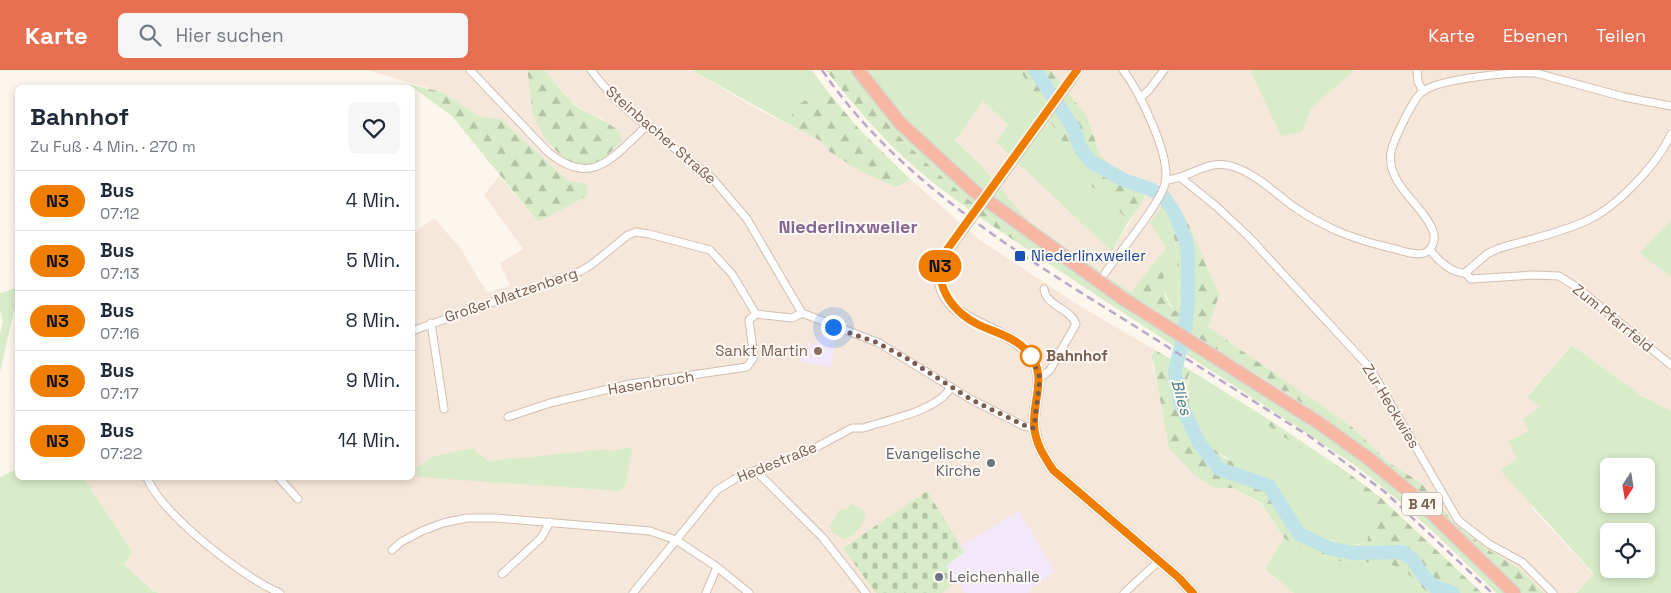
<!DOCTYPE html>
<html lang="de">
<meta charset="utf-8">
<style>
body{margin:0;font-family:"Space Grotesk",sans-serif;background:#f6f6f7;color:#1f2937;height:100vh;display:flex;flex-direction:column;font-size:19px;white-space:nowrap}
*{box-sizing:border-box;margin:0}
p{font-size:16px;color:#747a83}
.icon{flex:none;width:28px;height:28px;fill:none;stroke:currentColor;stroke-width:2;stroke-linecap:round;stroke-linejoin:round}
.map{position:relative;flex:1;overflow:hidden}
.drawer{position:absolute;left:15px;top:15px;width:400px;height:395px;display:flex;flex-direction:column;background:#fff;border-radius:8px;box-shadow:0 2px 8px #0003}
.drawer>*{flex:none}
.badge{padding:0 10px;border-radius:16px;font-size:18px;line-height:32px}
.needle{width:32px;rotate:192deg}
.controls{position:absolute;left:1600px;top:388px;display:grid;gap:10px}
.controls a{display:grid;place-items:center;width:55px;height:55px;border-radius:8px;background:#fff;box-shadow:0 2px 8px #0003;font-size:25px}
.you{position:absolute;width:25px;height:25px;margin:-12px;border:4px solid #fff;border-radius:50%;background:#1a73e8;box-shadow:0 0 0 8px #1a73e833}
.map>.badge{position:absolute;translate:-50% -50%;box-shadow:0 0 0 2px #fff}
.round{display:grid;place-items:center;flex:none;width:52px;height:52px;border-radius:8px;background:#f6f6f7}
.overview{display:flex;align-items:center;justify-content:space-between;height:85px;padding:0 15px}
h1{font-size:24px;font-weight:800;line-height:38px}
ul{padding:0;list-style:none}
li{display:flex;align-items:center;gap:15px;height:60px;padding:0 15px;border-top:1px solid #e0e1e3}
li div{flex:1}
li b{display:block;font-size:19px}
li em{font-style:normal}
li .badge{min-width:55px;font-weight:700;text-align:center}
header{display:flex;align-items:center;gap:30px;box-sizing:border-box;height:70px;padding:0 25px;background:#e76f51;color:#fff}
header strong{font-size:24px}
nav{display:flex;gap:28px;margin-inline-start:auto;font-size:18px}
.search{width:350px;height:45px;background:#f6f6f7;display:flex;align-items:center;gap:12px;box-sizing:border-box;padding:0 18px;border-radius:8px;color:#747a83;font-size:19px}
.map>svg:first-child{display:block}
.residential{fill:#f5e8da;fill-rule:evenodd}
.education{fill:#f3e8fa}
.green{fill:#d8ecc9;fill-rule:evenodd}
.forest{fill:url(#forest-firs)}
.cemetery{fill:url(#cemetery-stones)}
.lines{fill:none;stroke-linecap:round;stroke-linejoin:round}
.river{stroke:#bfe3e8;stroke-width:14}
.street-casing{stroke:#d1beb0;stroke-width:9}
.secondary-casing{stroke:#d6c0b0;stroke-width:12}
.highway-casing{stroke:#dad1cd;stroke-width:15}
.street{stroke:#fff;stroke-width:7}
.secondary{stroke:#fff;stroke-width:10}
.highway{stroke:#f7b7a3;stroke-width:12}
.rail{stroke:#b9a8c9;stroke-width:2.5;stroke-dasharray:8 5;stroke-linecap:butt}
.secondary-bridge-casing{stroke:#d6c0b0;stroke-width:12;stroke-linecap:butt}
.secondary-bridge{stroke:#fff;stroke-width:10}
.line-casing{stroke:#fff;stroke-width:11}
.line{stroke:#ef7d00;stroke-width:8}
.walk{stroke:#7a5c4d;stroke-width:5;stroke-dasharray:0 9}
.transit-dot{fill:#1a4fb4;stroke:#fffaf3;stroke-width:2}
.education-dot{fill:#8d6e63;stroke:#fffaf3;stroke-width:2}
.stop-dot{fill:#fff;stroke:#ef7d00;stroke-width:2.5}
.worship-dot{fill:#6b7280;stroke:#fffaf3;stroke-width:2}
.labels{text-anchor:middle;stroke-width:4;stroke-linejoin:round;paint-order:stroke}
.shield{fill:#fffaf3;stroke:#a28b7f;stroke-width:1}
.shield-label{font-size:14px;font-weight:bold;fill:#7a5c4d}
.street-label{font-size:15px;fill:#7a5c4d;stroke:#fffaf3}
.transit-label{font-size:15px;fill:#164399;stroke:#fffaf3;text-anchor:start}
.education-label{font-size:15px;fill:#785e54;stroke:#fffaf3;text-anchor:end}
.stop-label{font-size:15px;font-weight:bold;fill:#7a5c4d;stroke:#fffaf3;text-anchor:start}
.worship-label{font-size:15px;fill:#5b616d;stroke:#fffaf3;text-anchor:end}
.water-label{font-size:16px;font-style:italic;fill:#437c86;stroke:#fffaf3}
.quarter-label{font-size:18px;font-weight:bold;fill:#846695;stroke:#fffaf3}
</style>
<header>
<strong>Karte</strong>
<div class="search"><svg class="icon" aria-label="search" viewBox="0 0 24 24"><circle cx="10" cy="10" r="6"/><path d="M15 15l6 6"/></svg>Hier suchen</div>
<nav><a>Karte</a><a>Ebenen</a><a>Teilen</a></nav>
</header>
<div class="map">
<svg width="1671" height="523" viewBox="0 0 1671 523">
<defs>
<pattern id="forest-firs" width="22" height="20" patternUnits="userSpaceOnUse" patternTransform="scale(1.25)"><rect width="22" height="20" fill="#d8ecc9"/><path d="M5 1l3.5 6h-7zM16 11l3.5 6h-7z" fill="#b4c2a5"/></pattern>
<pattern id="cemetery-stones" width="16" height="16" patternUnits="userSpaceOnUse" patternTransform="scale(1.25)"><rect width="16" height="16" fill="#d8ecc9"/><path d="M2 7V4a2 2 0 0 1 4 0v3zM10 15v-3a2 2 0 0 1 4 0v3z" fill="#b4c2a5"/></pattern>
</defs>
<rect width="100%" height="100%" fill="#fdf6ec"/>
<!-- residential -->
<g class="residential">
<path d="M367,0H527L532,15L534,48L552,78L605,50L586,42L567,28L545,0H691L761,41L821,71L830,82L896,117L910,109L980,170L1080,236L1155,280L1151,286L1162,334L1216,418H1233L1261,434L1284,468L1265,499L1294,523H160L153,521L124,494L132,482L84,408H412L413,164L434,148L461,179L487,223L510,215L500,193L523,179L484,125L499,106L538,152L587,114L568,111L501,49L480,47L442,22ZM629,377L620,421L417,406L473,378L488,391L605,379L612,381Z"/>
<path d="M1051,0H1250L1302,62L1312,37L1354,0H1671V151L1639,183L1671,207V341L1640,325L1572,275L1527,326L1542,336L1518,389L1533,439L1594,505L1575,523H1544L1518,498L1487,479L1454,453L1421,413L1388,392L1352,357L1208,257L1196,173L1184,144L1168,126L1150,153L1166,178L1131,223L1028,151L979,93L955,71L983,31L1008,55L997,72L1112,182L1145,127L1142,111L1123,105L1100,85L1087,47Z"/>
</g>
<!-- education -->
<g class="education">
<path d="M818,265L835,268L831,297L800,292L802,278L807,279L808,273L817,275Z"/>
<path d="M1019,441L1055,502L1029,520V523H965L946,496L964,482L961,476Z"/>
</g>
<!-- green -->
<g class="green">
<path d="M691,0H812L827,21C808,32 793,28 790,55Z"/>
<path d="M845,0H1020L1074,91L1091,116L1112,131L1128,152L1112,182L996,72L1008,55L983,31L955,71L979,93L1028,151L1174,253L1326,349L1373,385L1418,423L1523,523H1496C1451,478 1405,433 1353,394L1037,186L1038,183L1032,177C961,127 895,72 845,0Z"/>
<path d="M1250,0H1354V1L1312,37L1302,62L1281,66Z"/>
<path d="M1160,138C1178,166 1176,176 1178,209C1179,220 1179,229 1177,240L1174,241L1161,215L1165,202L1158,188L1166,178L1150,153Z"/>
<path d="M1671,151V207L1639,183Z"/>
<path d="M17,218V239L14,240L0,302V264L3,252L0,240V223Z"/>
<path d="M1572,275L1640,325L1671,341V523H1576L1594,504L1500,400L1517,389L1508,371L1529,361L1523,349L1541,336L1527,327ZM1609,396H1646V434H1609ZM1609,461H1646V499H1609Z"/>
<path d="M1190,300L1268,349L1265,353L1379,436L1380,445L1370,456L1367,473C1348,477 1326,470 1309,460C1300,454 1294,442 1286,435C1270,422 1254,404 1236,393C1224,386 1209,378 1200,366C1186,350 1186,319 1190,300Z"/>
<path d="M629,377L632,381L625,416L620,421L418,407L416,398L431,387L473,378L488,391L605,379L612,381Z"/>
<path d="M17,399L18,408H84L132,482L124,494L153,521L160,523H0V407Z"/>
<path d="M851,434L865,441C867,452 854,466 845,470L832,462L830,456L840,439H846Z"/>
<path d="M1284,468L1303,480L1339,491L1388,493L1405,501L1428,523H1294L1265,499Z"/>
</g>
<!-- forest -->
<g class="forest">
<path d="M527,0H545C557,15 568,33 586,42C601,50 605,50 620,62L621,71C615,77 609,85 601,90C573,108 544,72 535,49C530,38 531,15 527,0Z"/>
<path d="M826,0H845C895,72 961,127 1032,177L1038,183L1037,186C997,159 956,132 919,101C884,71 854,36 826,0Z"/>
<path d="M1020,0H1051L1087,47L1100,85L1123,105L1143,111C1150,128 1138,138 1128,152L1112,131L1091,116L1074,91Z"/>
<path d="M408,14L442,22L480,47L501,49L568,111L587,114V126L538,152L452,46Z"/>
<path d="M827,21L860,60L910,109L896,117L862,102L830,82L821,71L790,55C793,28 808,32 827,21Z"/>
<path d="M1168,125L1184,144L1219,225L1208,257L1352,357L1388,392L1421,413L1454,453L1487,479L1518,498L1544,523H1523C1459,463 1398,400 1326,349C1262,305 1194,268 1131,223L1158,188L1165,202C1161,217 1164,228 1174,241L1177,240C1180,229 1179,220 1178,208C1176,176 1178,166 1160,138Z"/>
<path d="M1155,280L1190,300L1187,312L1190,344L1199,366L1224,388L1254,399L1271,410L1291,440L1308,459L1332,471L1358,475L1367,473L1370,456L1380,445L1379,436L1265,353L1268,349L1347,402L1380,427L1482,523H1428L1405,501L1388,493L1339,491L1303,480L1284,468L1261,433L1233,418H1216L1196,407L1169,378L1154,295L1151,286Z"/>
</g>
<!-- cemetery -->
<path class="cemetery" d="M927,421L964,482L946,496L956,511L942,523H876L843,478Z"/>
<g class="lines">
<!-- river -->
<path class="river" d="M1035,0L1073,57L1081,79L1091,92L1124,110L1150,119L1163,126L1174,142L1186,170L1188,185V232L1185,259L1175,301L1180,332L1199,373L1219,399L1269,416L1299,464L1329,478L1352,483L1403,482L1413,490L1424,507L1435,517L1453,523"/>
<defs>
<g id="street">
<path d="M470,0L547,81C593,120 613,86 648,55"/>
<path d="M591,0C622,43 671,74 712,108L747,149L802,243L879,273L972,330L1024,356L1034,358"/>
<path d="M1417,0L1418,12L1423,21"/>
<path d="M1141,27L1149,20L1164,0"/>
<path d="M1180,107L1217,137L1248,166L1370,298L1458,450L1489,474L1522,492L1553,523"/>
<path d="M1166,110C1189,109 1206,89 1231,96C1254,102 1275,123 1294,137C1327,159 1353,169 1391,178C1401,180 1414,186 1424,183C1433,180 1436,169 1433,161C1423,134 1386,115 1391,82C1393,71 1413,29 1422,22C1439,8 1514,2 1536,3L1624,27L1671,36"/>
<path d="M1430,180C1438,190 1451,203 1465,203L1487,184L1497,179C1526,170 1558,164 1586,151C1617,137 1657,95 1671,64"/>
<path d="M1105,203C1120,182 1159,135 1165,114C1172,87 1139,21 1123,0"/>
<path d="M1465,203L1471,209L1532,205L1559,206L1578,218L1671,295"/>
<path d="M431,253L444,339"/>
<path d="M412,261L581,201L591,195L628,165L636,162L649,164L710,180L732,204L756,244L792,248L802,243"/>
<path d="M1040,308L1050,300L1076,254C1070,238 1046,236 1044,219"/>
<path d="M508,347L550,333L630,314L747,297L754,287L749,250L756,244"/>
<path d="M756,401L823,468L866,523"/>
<path d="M147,408C163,445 242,507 280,523"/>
<path d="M279,408L298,429"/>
<path d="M392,480L401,472L422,461L443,453L467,448H496L650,461L676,470L717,497L749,523"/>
<path d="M502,504L541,468L550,452"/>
<path d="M633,523L717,420L738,407L813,379L852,358H863C887,350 938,341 951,317"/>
<path d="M706,523L717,497"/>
<path d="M1124,523L1159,491"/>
</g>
<g id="secondary">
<path d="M1069,12L1077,0"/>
<path d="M942,188C924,252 1003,252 1028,283C1048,306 1033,329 1034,355C1035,373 1044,386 1053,400L1178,507L1193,523"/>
</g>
<path id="highway" d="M858,0L900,53L974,121L1122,228L1322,355L1369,389L1413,425L1514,523"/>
</defs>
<!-- street casing -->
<use href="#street" class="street-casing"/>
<!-- secondary casing -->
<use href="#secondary" class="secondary-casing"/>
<!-- highway casing -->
<use href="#highway" class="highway-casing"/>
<!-- street -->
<use href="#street" class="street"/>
<!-- secondary -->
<use href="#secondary" class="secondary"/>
<!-- highway -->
<use href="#highway" class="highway"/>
<!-- rail -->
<path class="rail" d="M822,0C895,107 1009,178 1117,245C1181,285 1245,326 1309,366L1385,422L1492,523"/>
<defs>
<path id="secondary-bridge" d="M942,188L1069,12"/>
</defs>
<!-- secondary-bridge casing -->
<use href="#secondary-bridge" class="secondary-bridge-casing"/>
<!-- secondary-bridge -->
<use href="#secondary-bridge" class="secondary-bridge"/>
</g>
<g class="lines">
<defs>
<path id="line" d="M1077,0L946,181C930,212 951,241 979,255C994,262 1014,267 1026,280C1049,303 1033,327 1034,355C1035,373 1044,386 1053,400L1178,507L1193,523"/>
</defs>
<!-- line casing -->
<use href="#line" class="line-casing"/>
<!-- line -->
<use href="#line" class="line"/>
<!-- walk -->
<path class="walk" d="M833,257L878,273L906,288L972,330L1030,358H1034L1040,308L1031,286"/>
</g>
<!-- markers -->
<rect class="transit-dot" x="1014" y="180" width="12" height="12" rx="2.5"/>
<circle class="education-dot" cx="818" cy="281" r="5"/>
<circle class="stop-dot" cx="1031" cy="286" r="10"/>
<g class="worship-dot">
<circle cx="991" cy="393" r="5"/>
<circle cx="939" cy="507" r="5"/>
</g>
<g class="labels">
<!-- shield labels -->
<rect class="shield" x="1402" y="422.5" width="40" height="23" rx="4"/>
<g class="shield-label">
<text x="1422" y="439">B 41</text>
</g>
<!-- street labels -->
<g class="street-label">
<text transform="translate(661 65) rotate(41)" y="5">Steinbacher Straße</text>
<text transform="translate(511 225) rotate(-19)" y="5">Großer Matzenberg</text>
<text transform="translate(1613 248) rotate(39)" y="5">Zum Pfarrfeld</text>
<text transform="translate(651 313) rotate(-9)" y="5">Hasenbruch</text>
<text transform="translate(1391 336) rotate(59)" y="5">Zur Heckwies</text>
<text transform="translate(777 392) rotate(-22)" y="5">Hedestraße</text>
</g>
<!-- transit labels -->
<g class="transit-label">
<text x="1031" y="191">Niederlinxweiler</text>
</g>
<!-- education labels -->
<g class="education-label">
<text x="808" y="286">Sankt Martin</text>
</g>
<!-- stop labels -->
<g class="stop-label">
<text x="1046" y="291">Bahnhof</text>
</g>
<!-- worship labels -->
<g class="worship-label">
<text x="981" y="389">Evangelische<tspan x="981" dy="17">Kirche</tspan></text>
<text x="949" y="512" text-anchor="start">Leichenhalle</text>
</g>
<!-- water labels -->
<g class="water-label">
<text transform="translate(1182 327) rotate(74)" y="6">Blies</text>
</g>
<!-- quarter labels -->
<g class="quarter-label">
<text x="848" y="163">Niederlinxweiler</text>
</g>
</g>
</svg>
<div class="controls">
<a><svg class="needle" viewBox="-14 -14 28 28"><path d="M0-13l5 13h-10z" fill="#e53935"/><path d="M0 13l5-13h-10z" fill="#747a83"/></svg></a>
<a><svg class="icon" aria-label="locate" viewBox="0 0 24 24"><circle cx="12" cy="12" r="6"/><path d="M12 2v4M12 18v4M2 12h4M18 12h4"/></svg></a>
</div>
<div class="you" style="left:833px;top:257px"></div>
<b class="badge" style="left:940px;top:196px;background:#ef7d00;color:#111">N3</b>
<section class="drawer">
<div class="overview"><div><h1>Bahnhof</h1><p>Zu Fuß · 4 Min. · 270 m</p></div><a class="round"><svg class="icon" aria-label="heart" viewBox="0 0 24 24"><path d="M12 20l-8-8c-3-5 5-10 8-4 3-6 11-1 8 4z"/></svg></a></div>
<ul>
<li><span class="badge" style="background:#ef7d00;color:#111">N3</span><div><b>Bus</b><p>07:12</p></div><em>4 Min.</em></li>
<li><span class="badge" style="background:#ef7d00;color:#111">N3</span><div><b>Bus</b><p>07:13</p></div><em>5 Min.</em></li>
<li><span class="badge" style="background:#ef7d00;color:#111">N3</span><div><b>Bus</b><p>07:16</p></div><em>8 Min.</em></li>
<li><span class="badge" style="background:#ef7d00;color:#111">N3</span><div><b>Bus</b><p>07:17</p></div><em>9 Min.</em></li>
<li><span class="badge" style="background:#ef7d00;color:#111">N3</span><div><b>Bus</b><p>07:22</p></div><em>14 Min.</em></li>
</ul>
</section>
</div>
